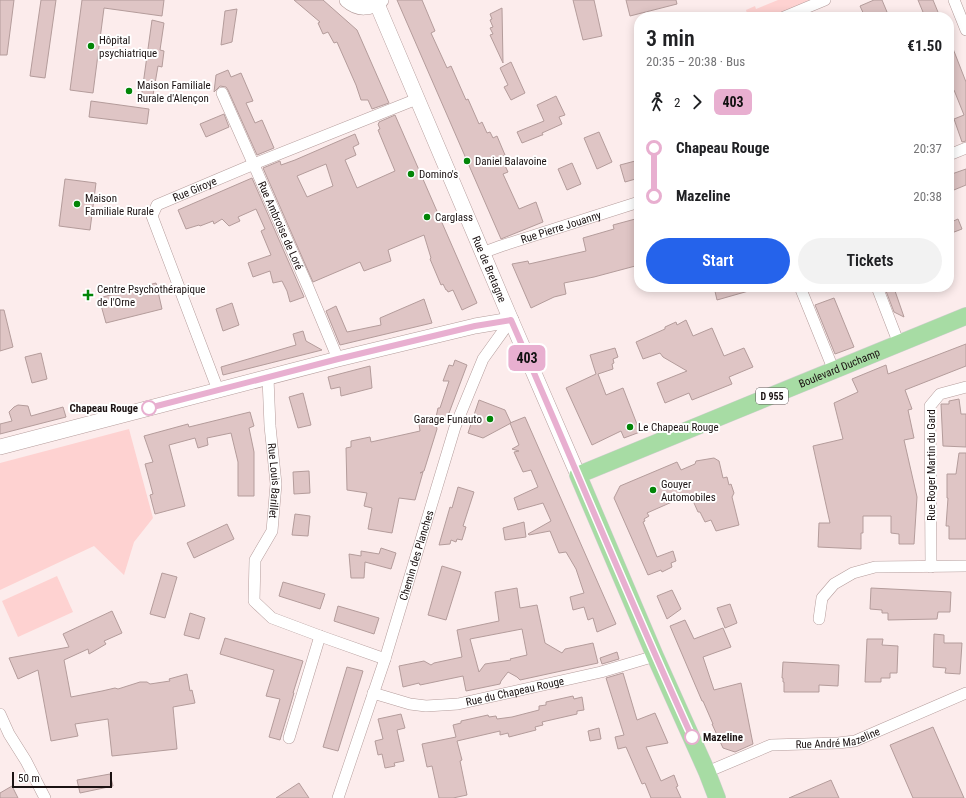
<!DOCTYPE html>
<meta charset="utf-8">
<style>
body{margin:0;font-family:"Roboto Condensed",sans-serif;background:#f2f2f2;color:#202124;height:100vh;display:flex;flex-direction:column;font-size:15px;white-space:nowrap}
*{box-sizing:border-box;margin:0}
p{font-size:13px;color:#757577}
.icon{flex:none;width:22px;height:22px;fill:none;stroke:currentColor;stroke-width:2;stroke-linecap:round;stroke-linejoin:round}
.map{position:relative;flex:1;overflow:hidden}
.panel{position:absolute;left:634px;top:12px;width:320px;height:280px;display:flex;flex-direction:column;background:#fff;border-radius:16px;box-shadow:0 2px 10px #0003}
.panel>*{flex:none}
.badge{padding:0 8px;border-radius:6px;font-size:14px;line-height:26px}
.scale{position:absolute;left:12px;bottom:10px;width:100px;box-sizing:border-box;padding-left:4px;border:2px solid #1b1212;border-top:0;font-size:11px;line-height:14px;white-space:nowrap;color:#1b1212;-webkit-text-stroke:3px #fff;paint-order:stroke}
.map>.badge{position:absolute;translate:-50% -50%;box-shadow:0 0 0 2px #fff}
.legs{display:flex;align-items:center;gap:6px;height:44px;padding:0 12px;font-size:13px}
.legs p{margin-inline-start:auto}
.head{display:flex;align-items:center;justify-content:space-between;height:68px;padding:0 12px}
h1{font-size:22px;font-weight:600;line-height:30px}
.action{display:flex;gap:8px;margin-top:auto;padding:8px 12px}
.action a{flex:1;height:46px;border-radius:24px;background:#2563eb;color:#fff;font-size:16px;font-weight:600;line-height:46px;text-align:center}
.action a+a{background:#f2f2f2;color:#202124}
ul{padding:0 12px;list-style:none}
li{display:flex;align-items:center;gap:14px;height:48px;font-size:15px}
li i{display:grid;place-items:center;width:6px;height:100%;margin:0 5px;background:currentColor}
li i::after{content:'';width:10px;height:10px;margin:-5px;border:3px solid;border-radius:50%;background:#fff}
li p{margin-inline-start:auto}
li:first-child i{background:linear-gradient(#0000 50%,currentColor 0)}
li:last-child i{background:linear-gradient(currentColor 50%,#0000 0)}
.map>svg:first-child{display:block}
.green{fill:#fed2d1}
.building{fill:#dfc5c5;stroke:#b49c9b;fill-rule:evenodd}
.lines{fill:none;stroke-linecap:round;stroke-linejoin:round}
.street-casing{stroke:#b59d9c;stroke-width:12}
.secondary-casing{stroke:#b59d9c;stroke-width:16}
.primary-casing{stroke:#d1d0d0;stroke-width:18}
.street{stroke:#fff;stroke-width:11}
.secondary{stroke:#fff;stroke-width:15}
.primary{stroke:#a7dca4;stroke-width:17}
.line-1-casing{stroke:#fff;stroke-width:9}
.line-1{stroke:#e8afd0;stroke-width:6}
.poi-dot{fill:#028507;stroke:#fff;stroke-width:1.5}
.stop-1-dot{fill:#fff;stroke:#e8afd0;stroke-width:2}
.labels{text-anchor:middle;stroke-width:4;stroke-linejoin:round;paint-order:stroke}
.shield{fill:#fff;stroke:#5f5959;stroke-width:1}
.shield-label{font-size:10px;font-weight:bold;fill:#1b1212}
.poi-label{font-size:11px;fill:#1b1212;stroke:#fff;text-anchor:start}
.street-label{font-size:11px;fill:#1b1212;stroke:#fff}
.stop-label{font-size:11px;font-weight:bold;fill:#1b1212;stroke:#fff;text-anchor:end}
</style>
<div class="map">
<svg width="966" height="798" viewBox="0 0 966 798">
<rect width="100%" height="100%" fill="#fcecec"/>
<!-- green -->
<g class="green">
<path d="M778,0H813L770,17H748L746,10L755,6L756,9Z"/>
<path d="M129,429L153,518L134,542L124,575L94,546L0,590V463Z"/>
<path d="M57,576L73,612L18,637L2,601Z"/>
</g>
<!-- building -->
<g class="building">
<path d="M0,0H14L7,55H0Z"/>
<path d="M41,0H56L45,78L30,76Z"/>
<path d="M82,0H164L162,16L104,8L93,93L70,90Z"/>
<path d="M294,0H323L357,30L389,103L372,109L368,100H361L356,85L337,42L334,43L328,32L323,34L318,23L320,22Z"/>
<path d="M397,0H422L435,31L431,33L447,68L451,66L466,100L468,99L479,124L482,122L487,133L490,132L493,138L497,136L505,155L501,157L508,172L503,174L519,209L536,202L543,222L501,239Z"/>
<path d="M573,0H594L602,36L583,40Z"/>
<path d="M626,0H676L677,4L630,16Z"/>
<path d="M874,0H882L887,12L873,17H865L860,6Z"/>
<path d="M918,0H933L940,17H925Z"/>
<path d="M502,8L503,63L490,35L493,34L490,28L493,27L490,20L492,19L490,14Z"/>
<path d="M237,9L232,42L221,45L225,11Z"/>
<path d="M152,20L164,23L160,50L164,51L162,67L158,66L152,101L141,99Z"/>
<path d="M949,41H950L966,82V141L962,142L954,119L964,115L954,90L949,92Z"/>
<path d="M511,62L525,93L511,100L504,87L508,85L500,68Z"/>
<path d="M228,70L231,77L241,73L253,101L246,103L255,123L262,120L274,148L257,155L228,90L226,87L220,86L214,92L216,75Z"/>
<path d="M556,96L565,115L559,117L562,124L542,133L543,135H542L522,143L517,132L544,121L537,105Z"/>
<path d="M91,101L149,109L147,124L89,117Z"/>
<path d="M224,114L229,127L206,137L200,124Z"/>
<path d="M395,115L477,303L462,310L453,290L448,292L447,290H446L443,284L441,285L430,259L431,258L424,235L388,250L391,261L364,271L360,262L313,282L263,168L280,161L281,165L295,160L355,134L359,144L353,147L356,155L345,160L357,188L395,171L378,130L380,129L378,124L379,123V122ZM326,164L333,186L307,197L297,176Z"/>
<path d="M599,132L612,162L597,169L584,138Z"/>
<path d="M639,160V178L625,182L620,165Z"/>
<path d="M572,163L581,184L567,190L558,169Z"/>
<path d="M966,169V185L949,192V175Z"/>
<path d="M252,178L304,297L290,302L287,291L282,281L273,283L270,271L253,277L248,263L271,255L261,231L265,229L256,209L238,217L240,221L229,226L222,219L214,224L213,221L200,226L199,225L186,229L178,210Z"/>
<path d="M65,179L96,183L90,230L59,226Z"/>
<path d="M639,218V265L594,277L564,283L566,294L554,297L531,308L512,264L528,261L529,264L586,251L583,238L614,229L613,225Z"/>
<path d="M958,219L962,229L949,234V223Z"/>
<path d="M156,283L162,309L106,323L99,298Z"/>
<path d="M714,287H752V290L717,300Z"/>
<path d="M894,288L904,317L894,312L886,291Z"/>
<path d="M834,298L854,347L835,354L815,305Z"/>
<path d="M424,299L432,323L340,345L326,311L336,306L347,332L381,325L380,318Z"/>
<path d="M232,303L239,325L223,331L216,309Z"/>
<path d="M0,310H4L13,347L0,351Z"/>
<path d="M686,320L693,336L712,328L724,356L744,348L753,367L729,377L732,384L692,400L689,393L665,403L657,383L687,371L663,357L660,353L643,359L636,342L665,329V327L676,322L677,325Z"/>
<path d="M303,331L306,341L322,350L223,375L221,367L296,345L293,334Z"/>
<path d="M966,344V366L905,390L912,409L908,410L914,438L904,440L917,497L914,544H899V534L891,533V516H863V533H861V549L818,547L819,523H830L813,446L843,439L834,403L858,392L852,379L886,365L888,374Z"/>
<path d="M615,348L618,357L613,359L614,363L612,364L613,369L598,374L606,395L623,388L640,432L624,438L621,431L592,445L566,388L596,374L590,355Z"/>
<path d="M41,353L47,379L32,383L25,357Z"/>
<path d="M455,360L467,365L446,421L436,417L438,408H440L449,381H443L449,365L453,366Z"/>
<path d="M370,366L372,388L341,396L340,387L331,389L328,377Z"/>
<path d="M303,393L311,425L298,428L289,397Z"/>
<path d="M959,399L961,414H966V447L943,446L941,404H949V401Z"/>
<path d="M479,400L505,410L511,423L483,438L468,433Z"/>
<path d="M18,405L28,406L31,416L63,407L66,417L0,434V424L12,421L9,412L14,407Z"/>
<path d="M250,412L254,426L249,428L254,452V496H238V462L231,433L207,438L208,445L198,448L195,438L169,445L185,506L155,514L150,495L153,494L145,464L153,462L144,436L188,424L189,427Z"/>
<path d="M525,417L616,624L597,632L593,618L588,620L584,607L573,610L570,597L584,593L576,569L566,552L559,553L550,531L529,535L528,534L551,521L543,503L518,510L514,498L538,487L531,470L523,472L514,452L519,451L512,449L519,445L510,423Z"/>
<path d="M435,420L437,429L424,471L420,473L423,472L415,500L399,498L392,533L368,529L372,508L364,506L367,493L347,490L346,448L351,447V441L370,437L371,442L420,431L419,424Z"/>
<path d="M959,453H966V539H949V526H946L948,498H947V474H956Z"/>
<path d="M714,458L719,461L723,478L727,477L729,485L731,484L734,493L732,497L739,525L716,531L711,520L705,522L700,512H698L690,494L647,513L649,516L644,519L645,521L643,522L657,557L673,551L676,561L671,563L672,567L662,572L661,570L648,575L614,498L620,486L677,462L681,470L695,464L696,461Z"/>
<path d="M309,471L310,493L294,494L293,472Z"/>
<path d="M458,487L474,492L463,526L466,527L462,540L457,539L456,542L451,540L450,544L439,545L450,507L452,508Z"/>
<path d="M295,514L310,516L308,536L292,535Z"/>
<path d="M524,522L526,537L505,540L503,528Z"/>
<path d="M227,524L234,539L194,558L187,543Z"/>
<path d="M381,548L396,553L391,569L365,562L364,578H351L349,554L361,556V551L379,554Z"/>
<path d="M442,566L461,572L446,620L428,615Z"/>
<path d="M162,573L177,577L165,618L150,614Z"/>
<path d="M283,582L325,594L320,609L279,596Z"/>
<path d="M517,588L520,608L537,605L545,643L562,653L565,649L593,643L598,663L520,680L517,677L508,672L501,681L500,684L466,691L463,676L420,685L419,683L403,687L399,666L424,661L431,665L434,663L462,657L457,630L499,621L495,592ZM522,629L527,655L510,659L511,660L485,664L479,672L470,639Z"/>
<path d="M871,588L951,592L950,612H938L937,619L888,620V613H882V610L870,609Z"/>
<path d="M672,590L681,609L667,619L657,596Z"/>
<path d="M730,604L737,623L725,628L717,608Z"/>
<path d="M338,606L379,618L374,634L334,621Z"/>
<path d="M112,611L122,633L104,641L106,644L89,654L88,649L64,660L71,697L102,691L115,688L118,689L140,682H147L150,684L170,681L169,679L187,674L190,691L192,690L195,703L173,707L177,749L112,756L108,719L75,724L78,736L51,741L38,670L18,679L9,658L69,647L63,634Z"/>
<path d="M190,613L205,618L199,639L184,635Z"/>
<path d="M685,620L694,639L723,628L731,647L703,657L714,690L741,683L753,744L735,752L723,748L712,724H713L703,701H702L670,626Z"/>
<path d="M934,634L944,635V643H962L960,674L945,673L946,668L933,667Z"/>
<path d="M225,638L303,661L293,693H294L280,740L269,737L280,699L266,696L274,670L220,654Z"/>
<path d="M867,639H883L882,645L898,646L897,673H890V678H881V682H865Z"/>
<path d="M617,652L619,659L602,664L600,658Z"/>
<path d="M783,662L839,665L838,686L819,685V692H784V682H783V678H782Z"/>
<path d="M347,667L363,671L338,751L323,747Z"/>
<path d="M623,673L637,720L655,713L668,743L646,747L661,781L674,775L678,786L676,787L681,798H651L645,783L642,784L626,747L618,749L615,737L624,735L606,678Z"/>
<path d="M573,696L574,699L582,697L584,710L577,711V714L542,722L543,725L535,727L536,730L509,737L508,733L500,735V731L457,741L462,760L460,761L467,795L453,798H439L432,766L427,767L422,744L456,737L453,725L461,723V721L488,715L489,717L496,716L497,719L512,717L539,710V706L546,705V702Z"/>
<path d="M401,714L405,728L397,730L404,761L394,763L395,766L385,768L382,754L378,755L375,741L383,739L378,719Z"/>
<path d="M933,727L964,798H913L890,745Z"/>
<path d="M599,728L601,739L590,741L588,731Z"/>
<path d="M110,774L113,786L80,793L77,780Z"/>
<path d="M831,780L839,798H789Z"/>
<path d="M299,783L309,798H276Z"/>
<path d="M12,786L18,798H0V793Z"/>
</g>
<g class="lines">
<defs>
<g id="street">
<path d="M954,0L966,30"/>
<path d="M784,17L825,0"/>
<path id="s1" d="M222,93L308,287L338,359"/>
<path d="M949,155L966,148"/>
<path id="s2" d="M482,253L501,246L639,202"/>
<path d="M800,287L834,371"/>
<path d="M877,287L899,344"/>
<path id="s3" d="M268,378L270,426L276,484L272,531L255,560L254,601L272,618L320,636L385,659"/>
<path id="s4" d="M218,390L152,216L157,205L254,164L417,99"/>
<path d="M931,567L930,406L940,394L966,387"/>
<path d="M819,619L822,598L834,584L853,573L875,567L966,566"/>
<path id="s5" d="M373,693L410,704L426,706L458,704L601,672L655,656"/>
<path d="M0,714L9,734L26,761L45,798"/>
<path d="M289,738L320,636"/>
<path id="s6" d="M707,772L771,745L838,743L855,741L966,693"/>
<path id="s7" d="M338,798L385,659L455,427L483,359L511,320"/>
</g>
<g id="secondary">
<path d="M347,0C358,10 371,9 381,0"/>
<path id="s8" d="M377,4L511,320L578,475"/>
<path d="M0,447L338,359L475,326L511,320"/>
</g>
<g id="primary">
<path id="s9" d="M717,798L707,772L655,656L578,475L966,316"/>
</g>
</defs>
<!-- street casing -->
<use href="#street" class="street-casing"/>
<!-- secondary casing -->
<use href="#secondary" class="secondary-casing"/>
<!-- primary casing -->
<use href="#primary" class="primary-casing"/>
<!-- street -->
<use href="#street" class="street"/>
<!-- secondary -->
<use href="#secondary" class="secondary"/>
<!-- primary -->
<use href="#primary" class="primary"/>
</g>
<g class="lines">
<defs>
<path id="line-1" d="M149,408L338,359L475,326L511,320C572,459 629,599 692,737"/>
</defs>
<!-- line-1 casing -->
<use href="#line-1" class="line-1-casing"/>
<!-- line-1 -->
<use href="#line-1" class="line-1"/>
</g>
<!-- markers -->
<g class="poi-dot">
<circle cx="91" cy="46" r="4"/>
<circle cx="129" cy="91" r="4"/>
<circle cx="467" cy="161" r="4"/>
<circle cx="411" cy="174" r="4"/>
<circle cx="77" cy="204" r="4"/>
<circle cx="427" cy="217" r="4"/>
<path d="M86 289h4v4h4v4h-4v4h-4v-4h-4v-4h4z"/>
<circle cx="490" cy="419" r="4"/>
<circle cx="630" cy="427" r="4"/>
<circle cx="653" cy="490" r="4"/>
</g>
<g class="stop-1-dot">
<circle cx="149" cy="408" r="7"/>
<circle cx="692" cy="737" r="7"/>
</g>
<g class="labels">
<!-- shield labels -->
<rect class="shield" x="756" y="388" width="32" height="16" rx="3"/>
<g class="shield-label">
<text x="772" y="400">D 955</text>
</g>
<!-- poi labels -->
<g class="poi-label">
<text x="99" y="44">Hôpital<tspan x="99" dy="13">psychiatrique</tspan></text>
<text x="137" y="89">Maison Familiale<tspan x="137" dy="13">Rurale d'Alençon</tspan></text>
<text x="475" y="165">Daniel Balavoine</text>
<text x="419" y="178">Domino's</text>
<text x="85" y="202">Maison<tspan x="85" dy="13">Familiale Rurale</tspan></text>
<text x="435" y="221">Carglass</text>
<text x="97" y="293">Centre Psychothérapique<tspan x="97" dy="13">de l'Orne</tspan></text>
<text x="482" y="423" text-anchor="end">Garage Funauto</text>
<text x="638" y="431">Le Chapeau Rouge</text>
<text x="661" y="488">Gouyer<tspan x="661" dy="13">Automobiles</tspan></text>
</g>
<!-- street labels -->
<g class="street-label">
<text dy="4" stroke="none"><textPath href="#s4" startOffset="239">Rue Giroye</textPath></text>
<text dy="4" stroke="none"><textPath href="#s1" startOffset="145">Rue Ambroise de Loré</textPath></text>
<text dy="4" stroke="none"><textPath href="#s2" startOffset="83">Rue Pierre Jouanny</textPath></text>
<text dy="4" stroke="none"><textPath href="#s8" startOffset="288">Rue de Bretagne</textPath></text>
<text dy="4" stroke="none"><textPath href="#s9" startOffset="634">Boulevard Duchamp</textPath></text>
<text transform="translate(931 465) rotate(-90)" y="4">Rue Roger Martin du Gard</text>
<text dy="4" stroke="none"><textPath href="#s3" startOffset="103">Rue Louis Barillet</textPath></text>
<text dy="4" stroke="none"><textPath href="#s7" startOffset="255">Chemin des Planches</textPath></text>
<text dy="4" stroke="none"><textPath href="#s5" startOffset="145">Rue du Chapeau Rouge</textPath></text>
<text dy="4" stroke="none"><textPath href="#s6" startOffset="137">Rue André Mazeline</textPath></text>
</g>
<!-- stop labels -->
<g class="stop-label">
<text x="138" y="412">Chapeau Rouge</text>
<text x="703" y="741" text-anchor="start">Mazeline</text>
</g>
</g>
</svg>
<div class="scale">50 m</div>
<b class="badge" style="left:527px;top:358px;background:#e8afd0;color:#111">403</b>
<section class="panel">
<div class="head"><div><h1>3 min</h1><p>20:35 – 20:38 · Bus</p></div><b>€1.50</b></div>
<div class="legs"><svg class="icon" aria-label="walk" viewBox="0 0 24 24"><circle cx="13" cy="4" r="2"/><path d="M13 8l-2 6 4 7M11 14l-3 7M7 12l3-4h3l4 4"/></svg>2<svg class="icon" aria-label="forward" viewBox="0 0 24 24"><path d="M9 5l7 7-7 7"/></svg><b class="badge" style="background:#e8afd0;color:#111">403</b></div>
<ul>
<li><i style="color:#e8afd0"></i><b>Chapeau Rouge</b><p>20:37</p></li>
<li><i style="color:#e8afd0"></i><b>Mazeline</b><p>20:38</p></li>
</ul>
<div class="action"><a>Start</a><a>Tickets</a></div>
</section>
</div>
